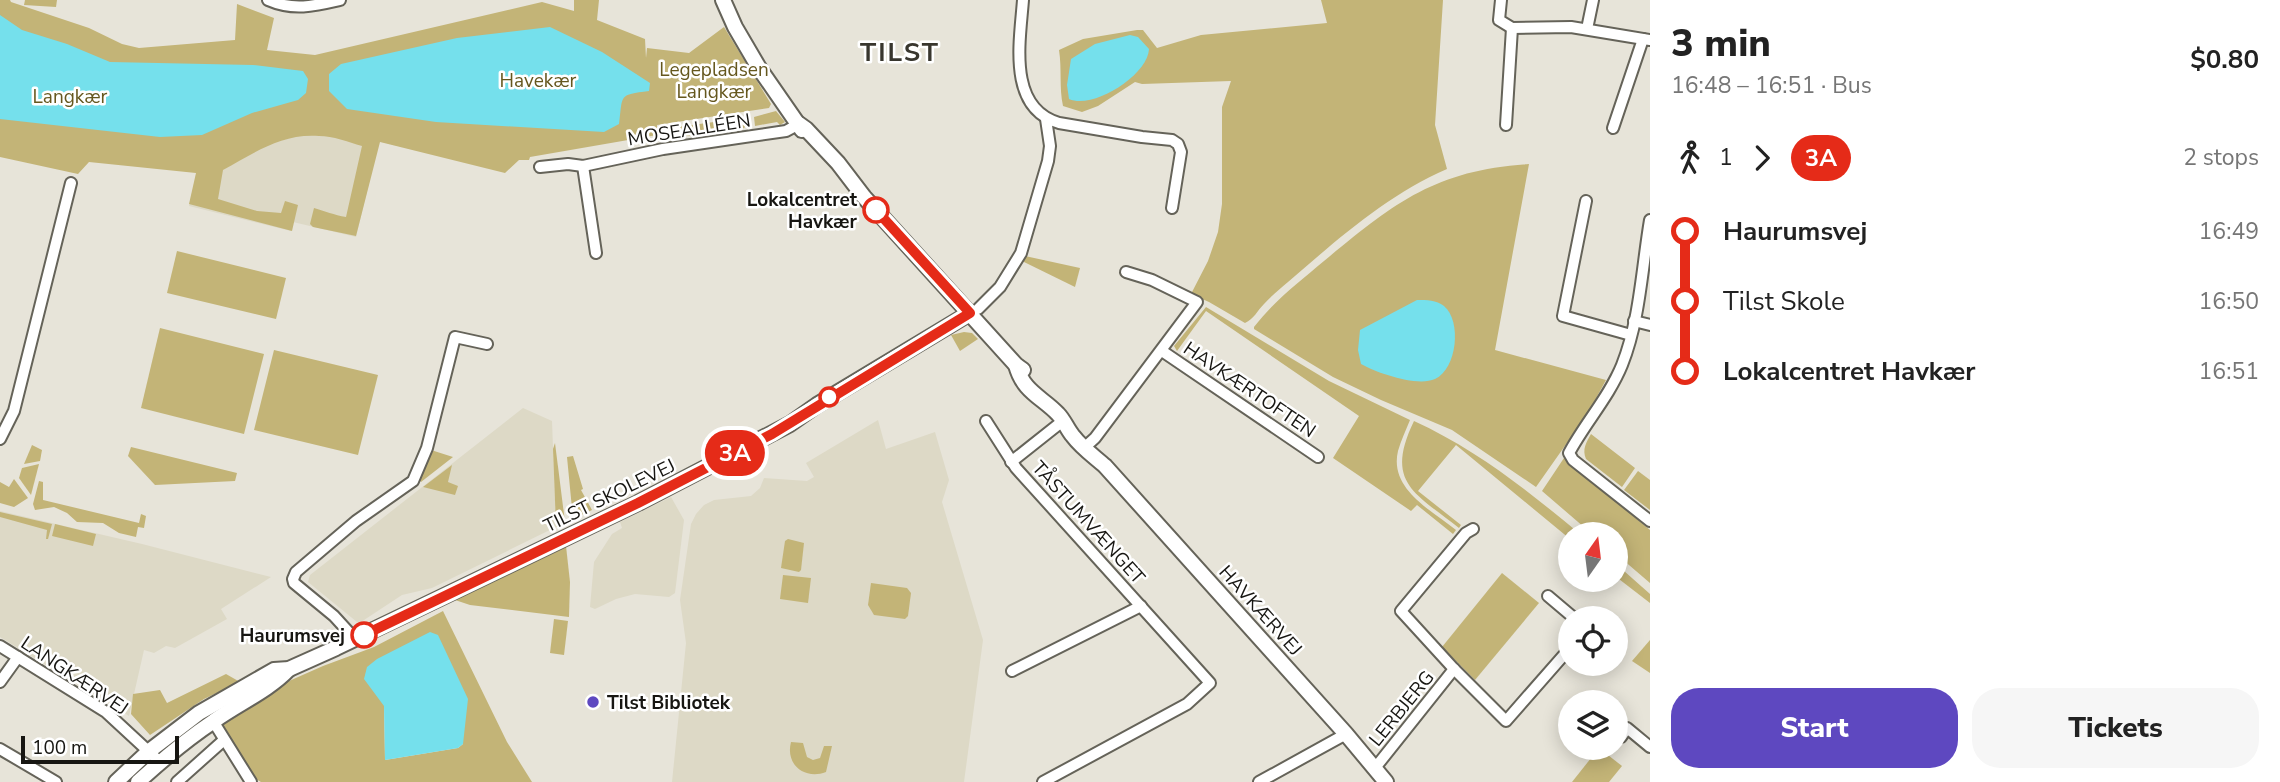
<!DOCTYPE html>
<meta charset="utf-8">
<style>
body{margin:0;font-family:"Nunito Sans",sans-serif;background:#f6f6f6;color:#222;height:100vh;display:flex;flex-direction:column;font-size:26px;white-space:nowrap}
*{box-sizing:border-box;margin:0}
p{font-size:23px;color:#767676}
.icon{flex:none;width:38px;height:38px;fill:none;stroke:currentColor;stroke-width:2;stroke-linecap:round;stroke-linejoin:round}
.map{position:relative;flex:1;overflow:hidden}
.side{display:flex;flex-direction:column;background:#fff;width:630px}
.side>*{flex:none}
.badge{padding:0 14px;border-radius:23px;font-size:24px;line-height:46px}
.needle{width:46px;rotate:14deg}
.buttons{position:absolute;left:1558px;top:522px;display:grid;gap:14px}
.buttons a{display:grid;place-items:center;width:70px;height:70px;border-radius:50%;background:#fff;box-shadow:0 4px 18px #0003;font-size:35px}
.scale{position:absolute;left:21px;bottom:18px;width:158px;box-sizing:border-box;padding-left:7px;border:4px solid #171612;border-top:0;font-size:19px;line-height:24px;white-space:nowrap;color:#171612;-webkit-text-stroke:5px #fff;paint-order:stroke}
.map>.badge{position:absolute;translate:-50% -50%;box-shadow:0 0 0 4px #fff}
.legs{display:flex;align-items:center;gap:10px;height:77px;padding:0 21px;font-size:23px}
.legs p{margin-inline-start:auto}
.overview{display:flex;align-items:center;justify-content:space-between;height:119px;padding:0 21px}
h1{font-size:38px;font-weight:800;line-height:52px}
.button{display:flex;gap:14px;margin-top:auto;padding:14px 21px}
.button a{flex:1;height:80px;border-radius:28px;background:#5e48c0;color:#fff;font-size:28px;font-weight:800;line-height:80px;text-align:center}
.button a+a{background:#f6f6f6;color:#222}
ul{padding:0 21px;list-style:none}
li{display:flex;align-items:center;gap:24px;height:70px;font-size:26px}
li i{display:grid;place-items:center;width:10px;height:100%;margin:0 9px;background:currentColor}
li i::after{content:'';width:18px;height:18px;margin:-9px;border:5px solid;border-radius:50%;background:#fff}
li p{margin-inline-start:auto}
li:first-child i{background:linear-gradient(#0000 50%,currentColor 0)}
li:last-child i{background:linear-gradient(currentColor 50%,#0000 0)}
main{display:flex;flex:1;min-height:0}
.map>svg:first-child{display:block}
.built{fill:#ddd9c6}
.green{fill:#c3b477;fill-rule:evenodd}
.water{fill:#75e0ec}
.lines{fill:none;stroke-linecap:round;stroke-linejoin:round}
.minor-casing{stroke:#656359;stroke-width:14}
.tertiary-casing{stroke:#656359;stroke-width:18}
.minor{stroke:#fff;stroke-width:10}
.tertiary{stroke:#fff;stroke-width:14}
.line-1-casing{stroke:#fff;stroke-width:16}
.line-1{stroke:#e52b18;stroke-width:10}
.stop-1-dot{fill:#fff;stroke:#e52b18;stroke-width:3.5}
.poi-dot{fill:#5e48c0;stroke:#fff;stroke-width:2.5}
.labels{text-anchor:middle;stroke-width:5;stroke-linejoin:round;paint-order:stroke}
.park-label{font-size:19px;fill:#65571e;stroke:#fff}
.street-label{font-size:19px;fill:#171612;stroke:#fff}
.stop-label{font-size:19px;font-weight:bold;fill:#171612;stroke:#fff;text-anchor:end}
.poi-label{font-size:19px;font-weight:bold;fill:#171612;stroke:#fff;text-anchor:start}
.district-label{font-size:26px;font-weight:bold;letter-spacing:2px;fill:#38362e;stroke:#fff}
</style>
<main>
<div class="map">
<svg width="1650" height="782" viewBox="0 0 1650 782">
<rect width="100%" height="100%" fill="#e7e4d9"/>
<!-- built -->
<g class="built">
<path d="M281,128L380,137L356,237L293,222L291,231L189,206L198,166Z"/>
<path d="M523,408L552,421L556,527L432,588L402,595L361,622H357L308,582L310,575Z"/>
<path d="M878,420L886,449L935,432L949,480L942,502L983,640L964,782H672L686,643L680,600L691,524L696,514L704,505L714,500L751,496L760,488L764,478L807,481L814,477L806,463Z"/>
<path d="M671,497L684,520L675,593L669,597L635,594L616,599L595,609L590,607L594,562L612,534L622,528L620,522Z"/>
<path d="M0,511L142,544L271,577L221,609L227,619L175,648L166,646L154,653L144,650L129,716L0,637Z"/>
</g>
<!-- green -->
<g class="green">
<path d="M0,0H10L11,2L89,28L122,44L139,48L235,40L237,4L274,18L267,50L315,55L542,2L574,11V0H599L597,20L645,39L646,58L647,48L689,53L724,27L771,104L769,108L657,125V135L530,157L529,160H519L505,173L380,142L356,236L313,227L310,224L314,208C325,211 334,215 346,217L362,146C348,142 333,136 319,136C281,133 253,154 223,170L218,199L257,211L281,213L285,201L298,205L292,231L189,204L196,173L89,162L78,174L0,157Z"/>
<path d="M25,0H57L56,7L24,5Z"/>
<path d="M1321,0H1443L1435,125L1447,169C1387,195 1338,239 1288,282C1280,289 1271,296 1264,304C1257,311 1254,319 1245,323L1209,302L1191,294L1208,261L1218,232L1222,204V107L1231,81L1142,84L1135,82L1098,106L1082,112L1063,106C1059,87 1062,69 1059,50L1083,39L1137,30H1143L1157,48L1201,35L1327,23Z"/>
<path d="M776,111L785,122L780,125L777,122L755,126L754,117Z"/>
<path d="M744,118L746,126L744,128L663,139L662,129Z"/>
<path d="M1529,164L1495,350L1606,380L1588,413L1536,487L1452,430L1381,400L1333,377L1254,329V327C1274,301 1299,282 1324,261C1394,203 1435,170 1529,164Z"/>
<path d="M177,251L286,278L276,319L167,293Z"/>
<path d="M1025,256L1080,268L1075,287L1022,261Z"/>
<path d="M1206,307L1329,381L1410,420C1406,430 1401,440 1398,451C1389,489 1431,510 1456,530L1453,534L1417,505L1411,511L1333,458L1359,416L1206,311L1177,351L1174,346Z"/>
<path d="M160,328L264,354L244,434L141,408Z"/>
<path d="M964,332L972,333L978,339L960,351L951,335Z"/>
<path d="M274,350L378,375L358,455L254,430Z"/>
<path d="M1414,421C1477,450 1527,490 1580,534H1570V539L1456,445L1418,491L1461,525L1459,528C1415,493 1384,483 1414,421Z"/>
<path d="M1591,434L1635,468L1622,487L1586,459C1582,449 1586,443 1591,434Z"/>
<path d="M555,443L565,522L556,527L553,449Z"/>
<path d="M32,445L42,450L40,461L24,464Z"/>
<path d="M131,447L237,473L235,481L155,485L128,456Z"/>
<path d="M431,450L453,457L421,482L418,478L428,462Z"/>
<path d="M573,456L583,489L581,490L592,510L573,519L567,457Z"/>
<path d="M1564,458L1650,530V583L1615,553V534H1592L1542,491Z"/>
<path d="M39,464L31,495L19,478L22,468Z"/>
<path d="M452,465L448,482L458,486L455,495L423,487Z"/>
<path d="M1638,471L1650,480V510L1624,490Z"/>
<path d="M14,479L28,498L14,507L0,503V482L9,487Z"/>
<path d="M39,481L43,482V500L139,523L141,514L146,516L144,528L138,527L136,537L119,533L103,523L77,522L67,513L54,507L35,510L33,504Z"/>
<path d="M0,512L52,524L48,539H46L47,530L0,517Z"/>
<path d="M55,524L96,534L93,546L52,536Z"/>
<path d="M788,539L804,543L801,570L799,572L781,568L785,541Z"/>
<path d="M566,546L570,582L569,617L470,605L455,600Z"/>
<path d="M1615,563L1650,594V603L1615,576Z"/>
<path d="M1502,573L1539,603L1475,680L1442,647Z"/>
<path d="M783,575L811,578L808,603L780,599Z"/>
<path d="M871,583L907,588L911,593L908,616L905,619L874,615L868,605Z"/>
<path d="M443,611L507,742L532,782H261L256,779L222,723L280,685L323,666L374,647ZM384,706L463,744L458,748L385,760Z"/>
<path d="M554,619L568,621L564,655L550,653Z"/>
<path d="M1650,640V673L1632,661Z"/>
<path d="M226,674L240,682L204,699L150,735L131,714L133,694L160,690L167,703Z"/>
<path d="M791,742L803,743L807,757L813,760L820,758L824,746H832L826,772C805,780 785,765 791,742Z"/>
<path d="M1599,748L1622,766L1609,782H1572Z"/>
</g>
<!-- water -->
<g class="water">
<path d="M0,15L22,30L67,44L110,62L253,65L303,71L308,79L306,93L298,100L252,113L202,135L160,137L0,119Z"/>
<path d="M550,27L602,52L650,83L649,91C618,95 623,94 619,124L604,132L436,122L347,109L329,91V74L341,64L457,38Z"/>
<path d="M1130,35L1138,37L1149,49C1148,75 1093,110 1069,99L1067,85L1071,59L1095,44Z"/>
<path d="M1417,300C1427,300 1436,300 1444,306C1462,321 1457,369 1435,379C1417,387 1377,373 1361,364L1358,350L1360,330Z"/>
<path d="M430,632L438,635L468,699L463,744L458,748L385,760L384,706L364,679L367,667L377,659Z"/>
</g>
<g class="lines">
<defs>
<g id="minor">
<path d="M268,0C293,11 314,6 340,0"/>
<path d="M1023,0C1020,41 1007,108 1059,123L1142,137L1172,140L1178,144L1181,152L1172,208"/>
<path d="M1501,0L1499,20L1512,28L1571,27L1650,40"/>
<path d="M1587,29L1593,0"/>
<path d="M1506,125L1512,28"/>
<path d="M1613,128L1643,39"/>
<path d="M583,166L596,253"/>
<path d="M540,167L568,164L583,166L663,149L786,131L799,124"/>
<path d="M1586,201L1563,316L1631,335"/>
<path d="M1650,220C1642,267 1640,320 1622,365C1609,397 1585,423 1569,453L1573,460L1650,521"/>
<path d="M978,309L1000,287L1021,253L1048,161L1050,146L1046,119"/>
<path d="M1634,321L1650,325"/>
<path d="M1162,351L1318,457"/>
<path d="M986,421L1016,468L1210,683L1187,704L1043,782"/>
<path d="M0,439L14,411L71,183"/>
<path d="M1084,448L1095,438L1197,302L1152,280L1126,272"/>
<path d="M1011,462L1064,420"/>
<path d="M1473,529L1466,533L1401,611L1454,669L1506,721L1570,648"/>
<path d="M1548,596L1574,618"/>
<path d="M355,639L334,616L294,583L293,579L296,572L356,521L413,481L427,448L455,337L487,344"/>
<path d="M0,646L106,712L160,762"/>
<path d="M1012,671L1141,606"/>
<path d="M0,682L18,657"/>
<path d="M213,721L251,782"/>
<path d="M1621,737L1627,728L1650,747"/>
<path d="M0,749L56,782"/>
<path d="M1375,768L1454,669"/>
<path d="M177,782L224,740"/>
<path d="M1259,782L1346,734"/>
</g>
<g id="tertiary">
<path d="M723,0L735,27L759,68L802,130"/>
<path d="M799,124L806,129L838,163L864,197L1016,365L1023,370"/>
<path d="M1016,365C1023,392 1042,397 1058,414C1064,420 1067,429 1073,436C1082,448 1095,457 1105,466L1346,734L1386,782"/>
<path d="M116,782L148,752L199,713L274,670L289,669L336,648L638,503L790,424L817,405L970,313"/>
<path d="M138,782C162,760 187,739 214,721C239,703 268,691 289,669"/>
</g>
</defs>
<!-- minor casing -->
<use href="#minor" class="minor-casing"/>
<!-- tertiary casing -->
<use href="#tertiary" class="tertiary-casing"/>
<!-- minor -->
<use href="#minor" class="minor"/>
<!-- tertiary -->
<use href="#tertiary" class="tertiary"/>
</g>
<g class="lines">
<defs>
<path id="line-1" d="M364,635L638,503L772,434L970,313L876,210"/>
</defs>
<!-- line-1 casing -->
<use href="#line-1" class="line-1-casing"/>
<!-- line-1 -->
<use href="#line-1" class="line-1"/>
</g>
<!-- markers -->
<g class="stop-1-dot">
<circle cx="876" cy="210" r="12"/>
<circle cx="829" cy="397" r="9"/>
<circle cx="364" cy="635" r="12"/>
</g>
<circle class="poi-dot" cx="593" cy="702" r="7"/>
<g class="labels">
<!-- park labels -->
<g class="park-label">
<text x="714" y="76">Legepladsen<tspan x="714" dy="22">Langkær</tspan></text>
<text x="538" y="87">Havekær</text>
<text x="70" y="103">Langkær</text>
</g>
<!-- street labels -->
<g class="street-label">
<text transform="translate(689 129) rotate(-9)" y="7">MOSEALLÉEN</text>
<text transform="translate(1250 389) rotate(34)" y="7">HAVKÆRTOFTEN</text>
<text transform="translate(609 495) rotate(-26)" y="7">TILST SKOLEVEJ</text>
<text transform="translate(1089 522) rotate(48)" y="7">TÅSTUMVÆNGET</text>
<text transform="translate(1261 610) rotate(48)" y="7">HAVKÆRVEJ</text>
<text transform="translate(75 675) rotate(34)" y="7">LANGKÆRVEJ</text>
<text transform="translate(1401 708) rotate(-51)" y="7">LERBJERG</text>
</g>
<!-- stop labels -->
<g class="stop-label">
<text x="857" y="206">Lokalcentret<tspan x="857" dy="22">Havkær</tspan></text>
<text x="345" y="642">Haurumsvej</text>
</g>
<!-- poi labels -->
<g class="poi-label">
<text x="607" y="709">Tilst Bibliotek</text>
</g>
<!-- district labels -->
<g class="district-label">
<text x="900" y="61">TILST</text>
</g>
</g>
</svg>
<div class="buttons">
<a><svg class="needle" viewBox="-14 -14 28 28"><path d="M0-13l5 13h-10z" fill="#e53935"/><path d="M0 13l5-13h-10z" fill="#767676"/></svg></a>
<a><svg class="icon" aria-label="locate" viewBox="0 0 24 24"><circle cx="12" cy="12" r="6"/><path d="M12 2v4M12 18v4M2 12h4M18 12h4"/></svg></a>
<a><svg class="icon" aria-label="layers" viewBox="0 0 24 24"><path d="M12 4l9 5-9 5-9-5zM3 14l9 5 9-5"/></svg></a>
</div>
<div class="scale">100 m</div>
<b class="badge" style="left:735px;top:453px;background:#e52b18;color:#fff">3A</b>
</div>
<section class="side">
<div class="overview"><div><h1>3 min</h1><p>16:48 – 16:51 · Bus</p></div><b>$0.80</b></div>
<div class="legs"><svg class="icon" aria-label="walk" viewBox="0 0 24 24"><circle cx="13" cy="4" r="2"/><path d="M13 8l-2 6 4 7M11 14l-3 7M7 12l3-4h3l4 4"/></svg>1<svg class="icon" aria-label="forward" viewBox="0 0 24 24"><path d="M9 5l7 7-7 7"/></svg><b class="badge" style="background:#e52b18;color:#fff">3A</b><p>2 stops</p></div>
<ul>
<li><i style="color:#e52b18"></i><b>Haurumsvej</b><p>16:49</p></li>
<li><i style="color:#e52b18"></i><span>Tilst Skole</span><p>16:50</p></li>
<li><i style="color:#e52b18"></i><b>Lokalcentret Havkær</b><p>16:51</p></li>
</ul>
<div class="button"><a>Start</a><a>Tickets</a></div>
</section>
</main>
